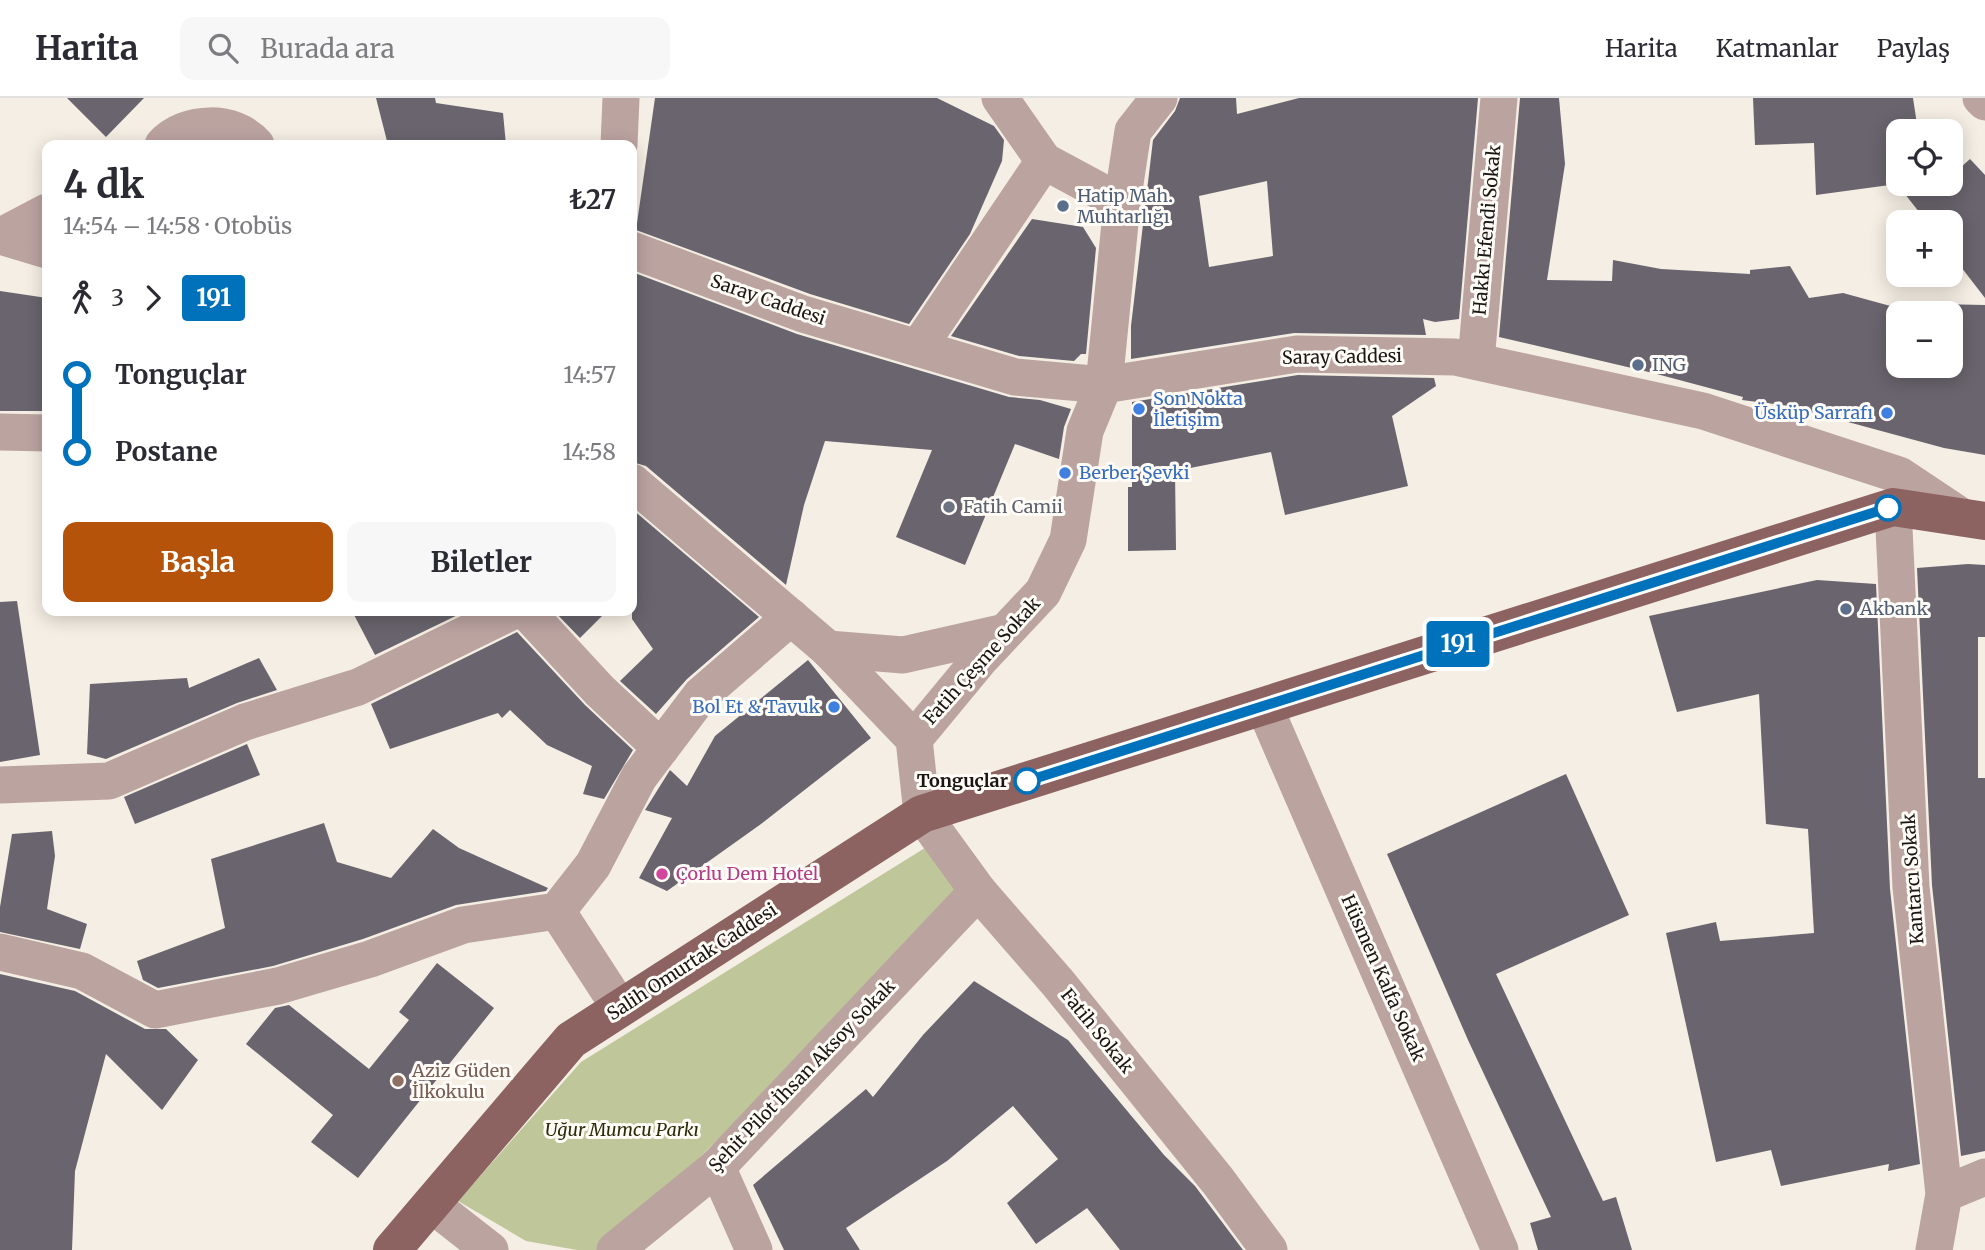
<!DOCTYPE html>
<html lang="tr">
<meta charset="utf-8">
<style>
body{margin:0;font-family:Merriweather,serif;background:#f7f7f7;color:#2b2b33;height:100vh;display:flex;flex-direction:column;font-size:26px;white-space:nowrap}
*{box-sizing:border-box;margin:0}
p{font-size:23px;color:#7c7c81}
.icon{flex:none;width:38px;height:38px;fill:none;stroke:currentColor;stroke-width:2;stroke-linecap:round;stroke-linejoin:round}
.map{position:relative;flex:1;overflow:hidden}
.side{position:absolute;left:42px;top:42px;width:595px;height:476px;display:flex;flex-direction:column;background:#fff;border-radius:14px;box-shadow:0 4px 18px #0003}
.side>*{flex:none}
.badge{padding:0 14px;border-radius:5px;font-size:24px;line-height:46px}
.fabs{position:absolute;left:1886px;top:21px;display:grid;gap:14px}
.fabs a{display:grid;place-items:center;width:77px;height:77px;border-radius:14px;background:#fff;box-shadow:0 4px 18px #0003;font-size:35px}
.map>.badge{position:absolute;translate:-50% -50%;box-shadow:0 0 0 4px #fff}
.legs{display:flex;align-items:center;gap:10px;height:77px;padding:0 21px;font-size:23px}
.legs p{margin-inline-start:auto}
.overview{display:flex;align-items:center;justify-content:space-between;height:119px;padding:0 21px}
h1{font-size:38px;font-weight:700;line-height:52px}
.action{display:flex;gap:14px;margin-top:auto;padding:14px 21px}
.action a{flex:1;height:80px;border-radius:14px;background:#b45309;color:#fff;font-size:28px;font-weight:700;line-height:80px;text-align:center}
.action a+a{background:#f7f7f7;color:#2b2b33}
ul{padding:0 21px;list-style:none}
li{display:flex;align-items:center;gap:24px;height:77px;font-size:26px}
li i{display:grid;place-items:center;width:10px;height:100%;margin:0 9px;background:currentColor}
li i::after{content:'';width:18px;height:18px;margin:-9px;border:5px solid;border-radius:50%;background:#fff}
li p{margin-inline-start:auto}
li:first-child i{background:linear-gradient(#0000 50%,currentColor 0)}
li:last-child i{background:linear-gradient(currentColor 50%,#0000 0)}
header{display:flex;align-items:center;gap:42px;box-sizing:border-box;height:98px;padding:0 35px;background:#fff;border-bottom:2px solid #e1e1e2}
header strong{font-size:33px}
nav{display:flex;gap:38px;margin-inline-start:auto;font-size:24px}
.search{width:490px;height:63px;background:#f7f7f7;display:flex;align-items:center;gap:18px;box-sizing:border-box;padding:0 24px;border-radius:14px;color:#7c7c81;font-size:26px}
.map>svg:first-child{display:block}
.green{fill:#bfc79a}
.building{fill:#69646d;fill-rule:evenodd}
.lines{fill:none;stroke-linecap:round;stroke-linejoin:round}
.minor{stroke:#bba3a0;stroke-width:37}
.major{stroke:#8c6360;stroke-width:38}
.line-1-casing{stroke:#fff;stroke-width:16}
.line-1{stroke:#0072bc;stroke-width:10}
.service-dot{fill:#5c6f8a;stroke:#fffcf8;stroke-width:2.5}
.shop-dot{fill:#3f7fe0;stroke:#fffcf8;stroke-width:2.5}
.worship-dot{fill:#6b7280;stroke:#fffcf8;stroke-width:2.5}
.stop-1-dot{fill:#fff;stroke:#0072bc;stroke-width:3.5}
.hotel-dot{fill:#d1479c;stroke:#fffcf8;stroke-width:2.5}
.education-dot{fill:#8d6e63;stroke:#fffcf8;stroke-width:2.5}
.labels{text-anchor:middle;stroke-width:6;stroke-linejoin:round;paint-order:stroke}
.service-label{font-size:18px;fill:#4e5e75;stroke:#fffcf8;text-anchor:start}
.street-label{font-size:18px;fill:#191613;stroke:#fffcf8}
.shop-label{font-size:18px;fill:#366cbe;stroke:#fffcf8;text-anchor:start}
.worship-label{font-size:18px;fill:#5b616d;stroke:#fffcf8;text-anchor:start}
.stop-label{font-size:18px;font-weight:bold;fill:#191613;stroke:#fffcf8;text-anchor:end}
.hotel-label{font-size:18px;fill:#b23c85;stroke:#fffcf8;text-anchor:start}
.education-label{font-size:18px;fill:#785e54;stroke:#fffcf8;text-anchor:start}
.park-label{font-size:18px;font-style:italic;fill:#282c07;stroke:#fffcf8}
</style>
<header>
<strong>Harita</strong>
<div class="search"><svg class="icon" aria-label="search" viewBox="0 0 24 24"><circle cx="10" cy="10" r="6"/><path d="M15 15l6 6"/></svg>Burada ara</div>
<nav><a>Harita</a><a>Katmanlar</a><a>Paylaş</a></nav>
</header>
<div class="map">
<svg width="1985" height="1152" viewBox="0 0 1985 1152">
<rect width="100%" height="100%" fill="#f5eee4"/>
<!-- green -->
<path class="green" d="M928,748L978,793L709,1050L613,1152H577L526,1143L458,1103L581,964Z"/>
<!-- building -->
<g class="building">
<path d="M67,0H144L106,39Z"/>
<path d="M376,0H435L436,5L503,15L506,47H388Z"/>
<path d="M655,0H937L994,28L1004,42L1002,63L970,136L909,226L810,196L636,132Z"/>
<path d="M1180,0H1236L1237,16L1299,0H1478L1459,221L1435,224L1423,221L1426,237L1294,235L1131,261V228L1153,42L1175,13ZM1267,83L1273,158L1209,169L1199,98Z"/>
<path d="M1520,0H1559L1565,66L1547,182L1612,183L1613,162L1661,171L1750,176V172L1790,168L1809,200L1843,195L1916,215H1899V268H1951V215H1936V206L1985,207V357L1944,350L1789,308L1742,302L1743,299L1653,275L1499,239Z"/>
<path d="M1753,0H1913L1918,33H1899V86H1926L1927,98L1942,86H1951V78L1970,61L1985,77V200L1951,156V124H1927L1897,86L1816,97L1814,45L1755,47Z"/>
<path d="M1032,121L1083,129L1096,150L1086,256H1081L1074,263L1019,258L951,238Z"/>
<path d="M632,174L797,236L1009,299L1040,302L1071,311L1064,329L1059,361L1015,346L965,467L896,439L932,352L825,343L804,407L786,487L646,368L632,364Z"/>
<path d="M0,193L47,200V313H0Z"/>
<path d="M1298,277L1434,280L1436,288L1392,318L1408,388L1285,417L1271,354L1175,373L1176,452L1128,453V389H1132V304Z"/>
<path d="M632,411L759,519L687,581L656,616L620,583L653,551L632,521Z"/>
<path d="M1968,466L1985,467V539H1978V680H1985V1053L1961,1058L1932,787L1917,470Z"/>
<path d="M1817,482L1876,486L1890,791L1920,1066L1888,1073L1889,1066L1781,1088L1771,1052L1716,1064L1666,835L1716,824L1720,843L1814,835L1808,731L1766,726L1759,596L1677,614L1649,518Z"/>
<path d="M17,503L40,657L0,664V504Z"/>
<path d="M352,513H466L375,557Z"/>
<path d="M554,513H607L580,540Z"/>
<path d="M517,534L585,607L633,652L604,701L583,696L592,668L547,647L510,612L502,620L498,615L390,651L371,606Z"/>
<path d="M259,560L277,592L237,605L106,661L87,656L90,586L187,580L189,590Z"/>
<path d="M808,562L871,640L761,726L667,793L639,780L672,720L645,712L670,672L687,688L715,638Z"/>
<path d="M247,646L260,677L135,726L124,699Z"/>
<path d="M1566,676L1629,817L1496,876L1603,1103L1616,1099L1632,1152H1538L1530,1125L1551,1119L1468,942L1387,756Z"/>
<path d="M324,725L337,764L391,780L433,731L459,750L548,790L546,793L456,807L363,841L273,868L158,890L143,882L137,863L225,830L211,761Z"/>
<path d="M52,733L55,758L47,811L87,826L80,851L0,834V809L12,736Z"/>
<path d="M437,865L494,910L358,1080L311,1044L333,1017L246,946L275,910L289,907L369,971L409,922L399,914Z"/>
<path d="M0,876L75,893L145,931H166L198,962L162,1012L106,956L75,1073L72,1152H0Z"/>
<path d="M974,883L1068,942L1164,1057L1195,1088L1243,1152H1120L1087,1110L1036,1146L1007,1105L1058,1061L1013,1008L947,1063L846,1130L860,1152H784L753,1087L866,991L873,999L923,937Z"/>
</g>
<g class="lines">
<!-- minor -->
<g class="minor">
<path d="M1000,0L1044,63L1122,105"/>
<path d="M1981,0L1985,4"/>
<path d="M163,47C186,22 234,21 256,47"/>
<path d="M619,47L621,0"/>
<path d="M0,138L47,152"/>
<path d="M1,138L47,114"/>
<path d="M632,152L803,216L1015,279L1104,287L1297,256L1455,259L1703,313L1899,377L1962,419"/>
<path d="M918,250L1044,63"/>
<path d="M1476,263L1499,0"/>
<path d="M0,334L47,335"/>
<path d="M632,384L828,551L914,641L922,716L978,793L1058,885L1218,1083L1269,1152"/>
<path d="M1893,409L1911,789L1944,1096L1934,1152"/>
<path d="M526,513L600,593L661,650"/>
<path d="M828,551L903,557L1005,534"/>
<path d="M1264,608L1500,1152"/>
<path d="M914,641L981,560L1043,494L1068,442L1085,333L1104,287L1122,105L1133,33L1159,0"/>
<path d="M0,687L109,683L245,624L358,589L513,513"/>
<path d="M557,813L620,910"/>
<path d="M0,854L82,873L155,912L278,888L370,861L463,827L557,813L593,767L639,679L701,597L791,519"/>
<path d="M717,1069L754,1152"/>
<path d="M1944,1096L1985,1079"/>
<path d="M431,1106L490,1152"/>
<path d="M615,1152L717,1069L978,793"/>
</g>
<!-- major -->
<path class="major" d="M392,1152L571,942L922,716L1893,409L1985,423"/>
</g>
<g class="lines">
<defs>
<path id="line-1" d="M1027,683L1888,410"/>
</defs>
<!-- line-1 casing -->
<use href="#line-1" class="line-1-casing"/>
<!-- line-1 -->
<use href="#line-1" class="line-1"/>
</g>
<!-- markers -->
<g class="service-dot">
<circle cx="1063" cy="108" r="7"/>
<circle cx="1638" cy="267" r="7"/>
<circle cx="1846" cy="511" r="7"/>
</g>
<g class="shop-dot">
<circle cx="1139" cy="311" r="7"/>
<circle cx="1887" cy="315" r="7"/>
<circle cx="1065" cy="375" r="7"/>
<circle cx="834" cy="609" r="7"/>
</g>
<circle class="worship-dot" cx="949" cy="409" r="7"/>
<g class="stop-1-dot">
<circle cx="1888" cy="410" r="12"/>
<circle cx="1027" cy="683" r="12"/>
</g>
<circle class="hotel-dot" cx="662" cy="776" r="7"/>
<circle class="education-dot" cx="398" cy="983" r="7"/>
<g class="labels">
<!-- service labels -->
<g class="service-label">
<text x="1077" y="104">Hatip Mah.<tspan x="1077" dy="21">Muhtarlığı</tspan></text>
<text x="1652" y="273">ING</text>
<text x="1860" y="517">Akbank</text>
</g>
<!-- street labels -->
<g class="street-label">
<text transform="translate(1487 132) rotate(-85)" y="6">Hakkı Efendi Sokak</text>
<text transform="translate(768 202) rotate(19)" y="6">Saray Caddesi</text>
<text transform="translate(1342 259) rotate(-1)" y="6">Saray Caddesi</text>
<text transform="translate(982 563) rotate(-48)" y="6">Fatih Çeşme Sokak</text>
<text transform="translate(1913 781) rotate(-94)" y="6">Kantarcı Sokak</text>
<text transform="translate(692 864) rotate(-33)" y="6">Salih Omurtak Caddesi</text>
<text transform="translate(1383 880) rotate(66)" y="6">Hüsmen Kalfa Sokak</text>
<text transform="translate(1097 933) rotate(51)" y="6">Fatih Sokak</text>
<text transform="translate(802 978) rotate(-46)" y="6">Şehit Pilot İhsan Aksoy Sokak</text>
</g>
<!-- shop labels -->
<g class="shop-label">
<text x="1153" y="307">Son Nokta<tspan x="1153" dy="21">İletişim</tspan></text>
<text x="1873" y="321" text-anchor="end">Üsküp Sarrafı</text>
<text x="1079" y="381">Berber Şevki</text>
<text x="820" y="615" text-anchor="end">Bol Et &amp; Tavuk</text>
</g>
<!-- worship labels -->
<g class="worship-label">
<text x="963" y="415">Fatih Camii</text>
</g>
<!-- stop labels -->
<g class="stop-label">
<text x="1008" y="689">Tonguçlar</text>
</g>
<!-- hotel labels -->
<g class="hotel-label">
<text x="676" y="782">Çorlu Dem Hotel</text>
</g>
<!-- education labels -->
<g class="education-label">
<text x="412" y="979">Aziz Güden<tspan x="412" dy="21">İlkokulu</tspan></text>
</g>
<!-- park labels -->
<g class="park-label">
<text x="622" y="1038">Uğur Mumcu Parkı</text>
</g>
</g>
</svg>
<div class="fabs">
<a><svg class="icon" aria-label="locate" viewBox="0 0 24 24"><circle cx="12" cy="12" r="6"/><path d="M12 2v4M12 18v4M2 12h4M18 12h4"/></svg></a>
<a>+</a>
<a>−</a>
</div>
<b class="badge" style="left:1458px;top:546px;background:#0072bc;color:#fff">191</b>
<section class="side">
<div class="overview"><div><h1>4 dk</h1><p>14:54 – 14:58 · Otobüs</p></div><b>₺27</b></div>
<div class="legs"><svg class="icon" aria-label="walk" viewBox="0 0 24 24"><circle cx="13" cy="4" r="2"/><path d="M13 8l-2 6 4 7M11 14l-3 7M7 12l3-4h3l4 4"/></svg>3<svg class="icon" aria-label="forward" viewBox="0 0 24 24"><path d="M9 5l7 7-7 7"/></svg><b class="badge" style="background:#0072bc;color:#fff">191</b></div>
<ul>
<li><i style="color:#0072bc"></i><b>Tonguçlar</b><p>14:57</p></li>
<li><i style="color:#0072bc"></i><b>Postane</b><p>14:58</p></li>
</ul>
<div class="action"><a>Başla</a><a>Biletler</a></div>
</section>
</div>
